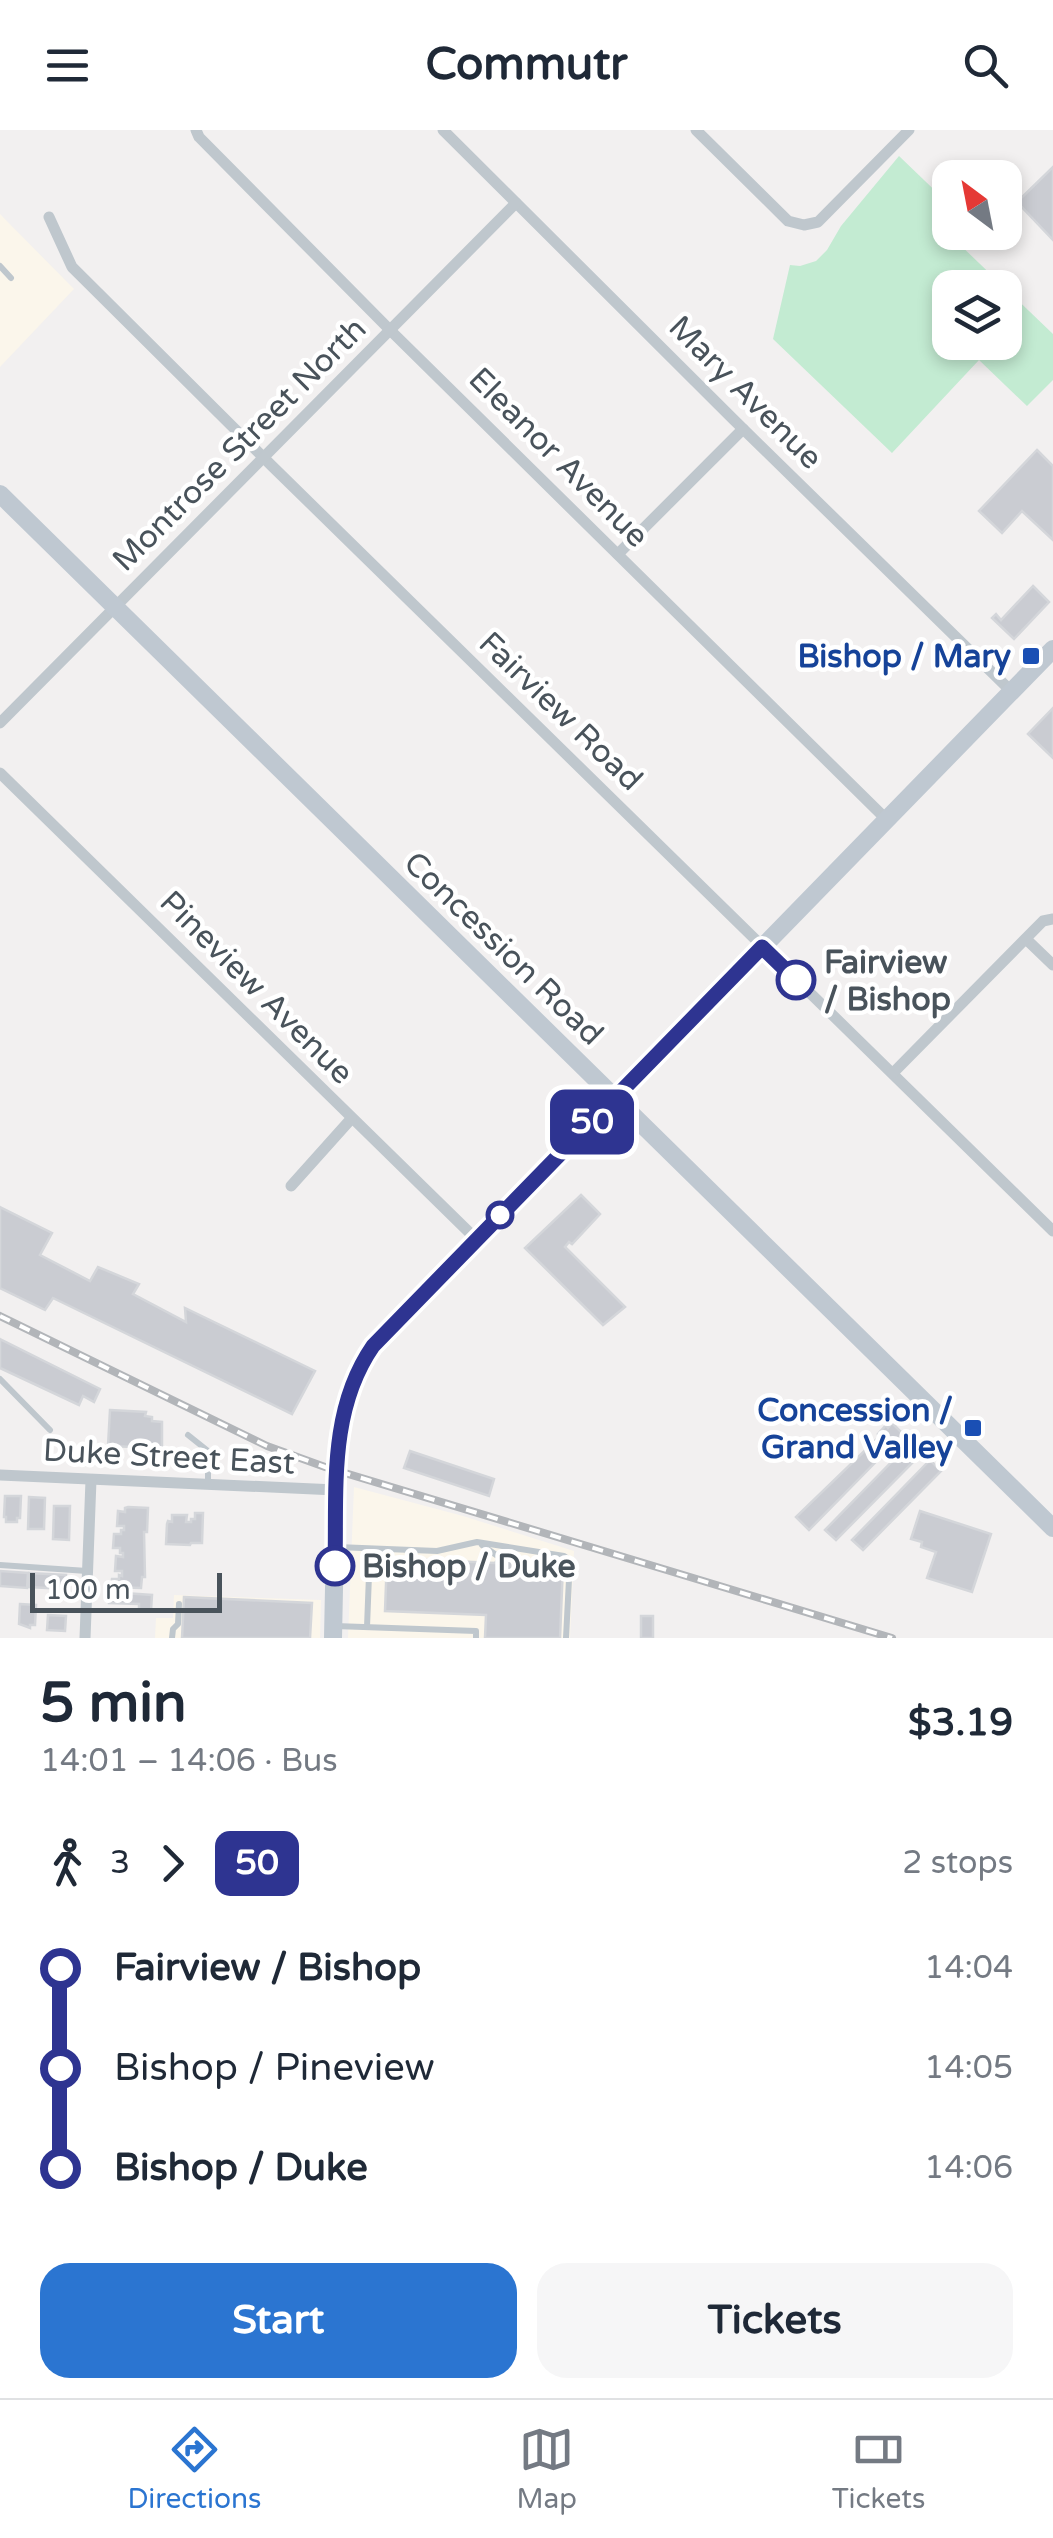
<!DOCTYPE html>
<meta charset="utf-8">
<style>
body{margin:0;font-family:"Varela Round",sans-serif;background:#f6f6f7;color:#1f2937;height:100vh;display:flex;flex-direction:column;font-size:38px;white-space:nowrap}
*{box-sizing:border-box;margin:0}
p{font-size:32px;color:#747a83}
.icon{flex:none;width:55px;height:55px;fill:none;stroke:currentColor;stroke-width:2;stroke-linecap:round;stroke-linejoin:round}
.map{position:relative;height:1508px;overflow:hidden}
.side{display:flex;flex-direction:column;background:#fff;flex:1}
.side>*{flex:none}
.badge{padding:0 20px;border-radius:15px;font-size:35px;line-height:65px}
.needle{width:65px;rotate:328deg}
.controls{position:absolute;left:932px;top:30px;display:grid;gap:20px}
.controls a{display:grid;place-items:center;width:90px;height:90px;border-radius:20px;background:#fff;box-shadow:0 5px 15px #0003;font-size:50px}
.scale{position:absolute;left:30px;bottom:25px;width:192px;box-sizing:border-box;padding-left:10px;border:5px solid #49535b;border-top:0;font-size:28px;line-height:35px;white-space:nowrap;color:#49535b;-webkit-text-stroke:8px #fff;paint-order:stroke}
.map>.badge{position:absolute;translate:-50% -50%;box-shadow:0 0 0 5px #fff}
.legs{display:flex;align-items:center;gap:15px;height:110px;padding:0 40px;font-size:32px}
.legs p{margin-inline-start:auto}
.overview{display:flex;align-items:center;justify-content:space-between;height:170px;padding:0 40px}
h1{font-size:55px;font-weight:800;line-height:75px}
.primary-button{display:flex;gap:20px;margin-top:auto;padding:20px 40px}
.primary-button a{flex:1;height:115px;border-radius:30px;background:#2b75d1;color:#fff;font-size:40px;font-weight:800;line-height:115px;text-align:center}
.primary-button a+a{background:#f6f6f7;color:#1f2937}
ul{padding:0 40px;list-style:none}
li{display:flex;align-items:center;gap:35px;height:100px;font-size:38px}
li i{display:grid;place-items:center;width:15px;height:100%;margin:0 12px;background:currentColor}
li i::after{content:'';width:25px;height:25px;margin:-12px;border:8px solid;border-radius:50%;background:#fff}
li p{margin-inline-start:auto}
li:first-child i{background:linear-gradient(#0000 50%,currentColor 0)}
li:last-child i{background:linear-gradient(currentColor 50%,#0000 0)}
header{display:flex;justify-content:space-between;align-items:center;height:130px;padding:0 40px;background:#fff;font-size:45px;font-weight:800}
.dock{display:flex;justify-content:space-around;align-items:center;height:140px;border-top:2px solid #e0e1e3;background:#fff;font-size:28px;color:#747a83}
.dock a{display:grid;justify-items:center;gap:5px}
.dock .active{color:#2b75d1}
.map>svg:first-child{display:block}
.commercial{fill:#fbf6eb}
.green{fill:#c3ebd2}
.building{fill:#caccd2;stroke:#d4d6da;stroke-width:2.5}
.lines{fill:none;stroke-linecap:round;stroke-linejoin:round}
.lane{stroke:#bfc7cd;stroke-width:6}
.street{stroke:#bfc7cd;stroke-width:11}
.secondary{stroke:#bfc8d1;stroke-width:18}
.rail-casing{stroke:#b2b5b9;stroke-width:8}
.rail{stroke:#fff;stroke-width:4;stroke-dasharray:11;stroke-linecap:butt}
.line-1-casing{stroke:#fff;stroke-width:22}
.line-1{stroke:#2e3491;stroke-width:15}
.transit-dot{fill:#1a4fb4;stroke:#fff;stroke-width:4}
.stop-1-dot{fill:#fff;stroke:#2e3491;stroke-width:5}
.labels{text-anchor:middle;stroke-width:9;stroke-linejoin:round;paint-order:stroke}
.street-label{font-size:32px;fill:#49535b;stroke:#fff}
.transit-label{font-size:32px;font-weight:bold;fill:#164399;stroke:#fff;text-anchor:end}
.stop-label{font-size:32px;font-weight:bold;fill:#49535b;stroke:#fff;text-anchor:start}
</style>
<header><svg class="icon" aria-label="menu" viewBox="0 0 24 24"><path d="M4 6h16M4 12h16M4 18h16"/></svg>Commutr<svg class="icon" aria-label="search" viewBox="0 0 24 24"><circle cx="10" cy="10" r="6"/><path d="M15 15l6 6"/></svg></header>
<div class="map">
<svg width="1053" height="1508" viewBox="0 0 1053 1508">
<rect width="100%" height="100%" fill="#f2f0f0"/>
<!-- commercial -->
<g class="commercial">
<path d="M0,84L74,159L0,237Z"/>
<path d="M354,1357L463,1386L574,1421L570,1508H348Z"/>
<path d="M174,1465L321,1470L320,1508H155L156,1488H173Z"/>
</g>
<!-- green -->
<path class="green" d="M899,26L950,75V102L959,103L954,109L1005,158H950V212H1005V158L1053,204V250L1027,276L979,230L892,323L773,209L790,135L800,136L816,131L827,120L841,96Z"/>
<!-- building -->
<g class="building">
<path d="M1053,37V110L1017,72Z"/>
<path d="M1037,320L1053,336V410L1022,381L1002,403L979,381Z"/>
<path d="M1033,456L1049,472L1014,509L992,488L996,484L1001,490Z"/>
<path d="M1053,578V628L1028,604Z"/>
<path d="M581,1065L600,1084L572,1114L569,1112L565,1117L625,1177L603,1195L525,1118Z"/>
<path d="M0,1077L52,1103L40,1125L90,1151L98,1137L139,1154L133,1164L186,1192L185,1178L315,1241L292,1284L53,1168L45,1180L0,1158Z"/>
<path d="M0,1209L100,1259L94,1272L83,1266L79,1275L0,1238Z"/>
<path d="M110,1280L146,1282L145,1286L152,1287V1291L162,1292V1318L108,1316Z"/>
<path d="M892,1293L903,1304L809,1400L796,1387L880,1306L878,1304L886,1295L888,1298Z"/>
<path d="M911,1312L922,1323L836,1410L825,1400Z"/>
<path d="M410,1321L494,1349L489,1366L404,1338Z"/>
<path d="M930,1330L941,1341L863,1420L852,1410Z"/>
<path d="M5,1366H21L20,1388H17V1392H6V1387H4Z"/>
<path d="M29,1367L45,1368L44,1399H28Z"/>
<path d="M54,1376H70L69,1410L53,1409Z"/>
<path d="M128,1377L148,1378L147,1402H144L145,1447H142L141,1458L111,1457L112,1449H119V1445L122,1446V1441H115L116,1426L123,1427V1423H120V1418H113L114,1404H121V1400H124V1396H117L118,1381L125,1382V1378Z"/>
<path d="M920,1381L991,1404L972,1462L927,1448L936,1422L921,1417L922,1412L911,1409Z"/>
<path d="M195,1383H203L202,1413H191L190,1415L166,1414L167,1394L168,1391L172,1392V1385H187L186,1392H191V1389H195Z"/>
<path d="M501,1424L512,1433L563,1435L560,1508H485L486,1485L385,1481L387,1428L495,1433Z"/>
<path d="M0,1441L28,1443L27,1458L0,1456Z"/>
<path d="M29,1443L66,1445L65,1459L29,1457Z"/>
<path d="M109,1462L152,1465L151,1481L139,1480V1474L109,1473Z"/>
<path d="M184,1467L312,1473L310,1508H182Z"/>
<path d="M20,1474L36,1475L35,1495H30V1498L19,1494Z"/>
<path d="M48,1485L66,1486L65,1501L47,1500Z"/>
<rect x="641" y="1486" width="12" height="22"/>
</g>
<g class="lines">
<!-- lane -->
<g class="lane">
<path d="M0,136L11,148"/>
<path d="M0,1249L50,1300"/>
<path d="M188,1305L208,1321V1353"/>
<path d="M482,1415L499,1427"/>
<path d="M337,1417L437,1421L477,1412L564,1426L570,1430L566,1508"/>
<path d="M0,1435L87,1441"/>
<path d="M335,1496L476,1501V1508"/>
<path d="M367,1497L370,1419"/>
<path d="M172,1508L173,1499L178,1494L179,1474"/>
</g>
<!-- street -->
<g class="street">
<path d="M196,0L199,7L391,201L887,690"/>
<path d="M443,0L733,289L1012,562"/>
<path d="M696,0L788,91L804,95L818,92L909,0"/>
<path d="M49,87L72,137L272,336L1053,1101"/>
<path d="M618,424L743,299"/>
<path d="M0,593L516,73"/>
<path d="M0,643L476,1109"/>
<path d="M1026,809L1053,835"/>
<path d="M893,943L1043,791L1053,789"/>
<path d="M291,1056L351,989"/>
<path d="M0,1345L336,1360"/>
<path d="M85,1508L91,1350"/>
</g>
<!-- secondary -->
<g class="secondary">
<path d="M0,364L1053,1398"/>
<path d="M333,1508L336,1360L342,1287L351,1255L373,1217L1053,519"/>
</g>
<defs>
<path id="rail" d="M0,1186L267,1316L325,1337L892,1508"/>
</defs>
<!-- rail casing -->
<use href="#rail" class="rail-casing"/>
<!-- rail -->
<use href="#rail" class="rail"/>
</g>
<g class="lines">
<defs>
<path id="line-1" d="M335,1436C337,1361 328,1281 373,1216L762,817L796,850"/>
</defs>
<!-- line-1 casing -->
<use href="#line-1" class="line-1-casing"/>
<!-- line-1 -->
<use href="#line-1" class="line-1"/>
</g>
<!-- markers -->
<g class="transit-dot">
<rect x="1021" y="516" width="20" height="20" rx="5"/>
<rect x="963" y="1288" width="20" height="20" rx="5"/>
</g>
<g class="stop-1-dot">
<circle cx="796" cy="850" r="18"/>
<circle cx="500" cy="1085" r="12"/>
<circle cx="335" cy="1436" r="18"/>
</g>
<g class="labels">
<!-- street labels -->
<g class="street-label">
<text transform="translate(746 262) rotate(45)" y="11">Mary Avenue</text>
<text transform="translate(239 314) rotate(-45)" y="11">Montrose Street North</text>
<text transform="translate(559 327) rotate(45)" y="11">Eleanor Avenue</text>
<text transform="translate(561 581) rotate(44)" y="11">Fairview Road</text>
<text transform="translate(504 818) rotate(44)" y="11">Concession Road</text>
<text transform="translate(257 857) rotate(45)" y="11">Pineview Avenue</text>
<text transform="translate(169 1326) rotate(3)" y="11">Duke Street East</text>
</g>
<!-- transit labels -->
<g class="transit-label">
<text x="1011" y="537">Bishop / Mary</text>
<text x="953" y="1291">Concession /<tspan x="953" dy="37">Grand Valley</tspan></text>
</g>
<!-- stop labels -->
<g class="stop-label">
<text x="824" y="843">Fairview<tspan x="824" dy="37">/ Bishop</tspan></text>
<text x="362" y="1447">Bishop / Duke</text>
</g>
</g>
</svg>
<div class="controls">
<a><svg class="needle" viewBox="-14 -14 28 28"><path d="M0-13l5 13h-10z" fill="#e53935"/><path d="M0 13l5-13h-10z" fill="#747a83"/></svg></a>
<a><svg class="icon" aria-label="layers" viewBox="0 0 24 24"><path d="M12 4l9 5-9 5-9-5zM3 14l9 5 9-5"/></svg></a>
</div>
<div class="scale">100 m</div>
<b class="badge" style="left:592px;top:992px;background:#2e3491;color:#fff">50</b>
</div>
<section class="side">
<div class="overview"><div><h1>5 min</h1><p>14:01 – 14:06 · Bus</p></div><b>$3.19</b></div>
<div class="legs"><svg class="icon" aria-label="walk" viewBox="0 0 24 24"><circle cx="13" cy="4" r="2"/><path d="M13 8l-2 6 4 7M11 14l-3 7M7 12l3-4h3l4 4"/></svg>3<svg class="icon" aria-label="forward" viewBox="0 0 24 24"><path d="M9 5l7 7-7 7"/></svg><b class="badge" style="background:#2e3491;color:#fff">50</b><p>2 stops</p></div>
<ul>
<li><i style="color:#2e3491"></i><b>Fairview / Bishop</b><p>14:04</p></li>
<li><i style="color:#2e3491"></i><span>Bishop / Pineview</span><p>14:05</p></li>
<li><i style="color:#2e3491"></i><b>Bishop / Duke</b><p>14:06</p></li>
</ul>
<div class="primary-button"><a>Start</a><a>Tickets</a></div>
</section>
<nav class="dock">
<a class="active"><svg class="icon" aria-label="directions" viewBox="0 0 24 24"><path d="M12 3l9 9-9 9-9-9zM9 14v-3h6M13 9l2 2-2 2"/></svg>Directions</a>
<a><svg class="icon" aria-label="map" viewBox="0 0 24 24"><path d="M3 6l6-2 6 2 6-2v14l-6 2-6-2-6 2zM9 4v14M15 6v14"/></svg>Map</a>
<a><svg class="icon" aria-label="tickets" viewBox="0 0 24 24"><path d="M3 7h18v10H3zM15 7v10"/></svg>Tickets</a>
</nav>
